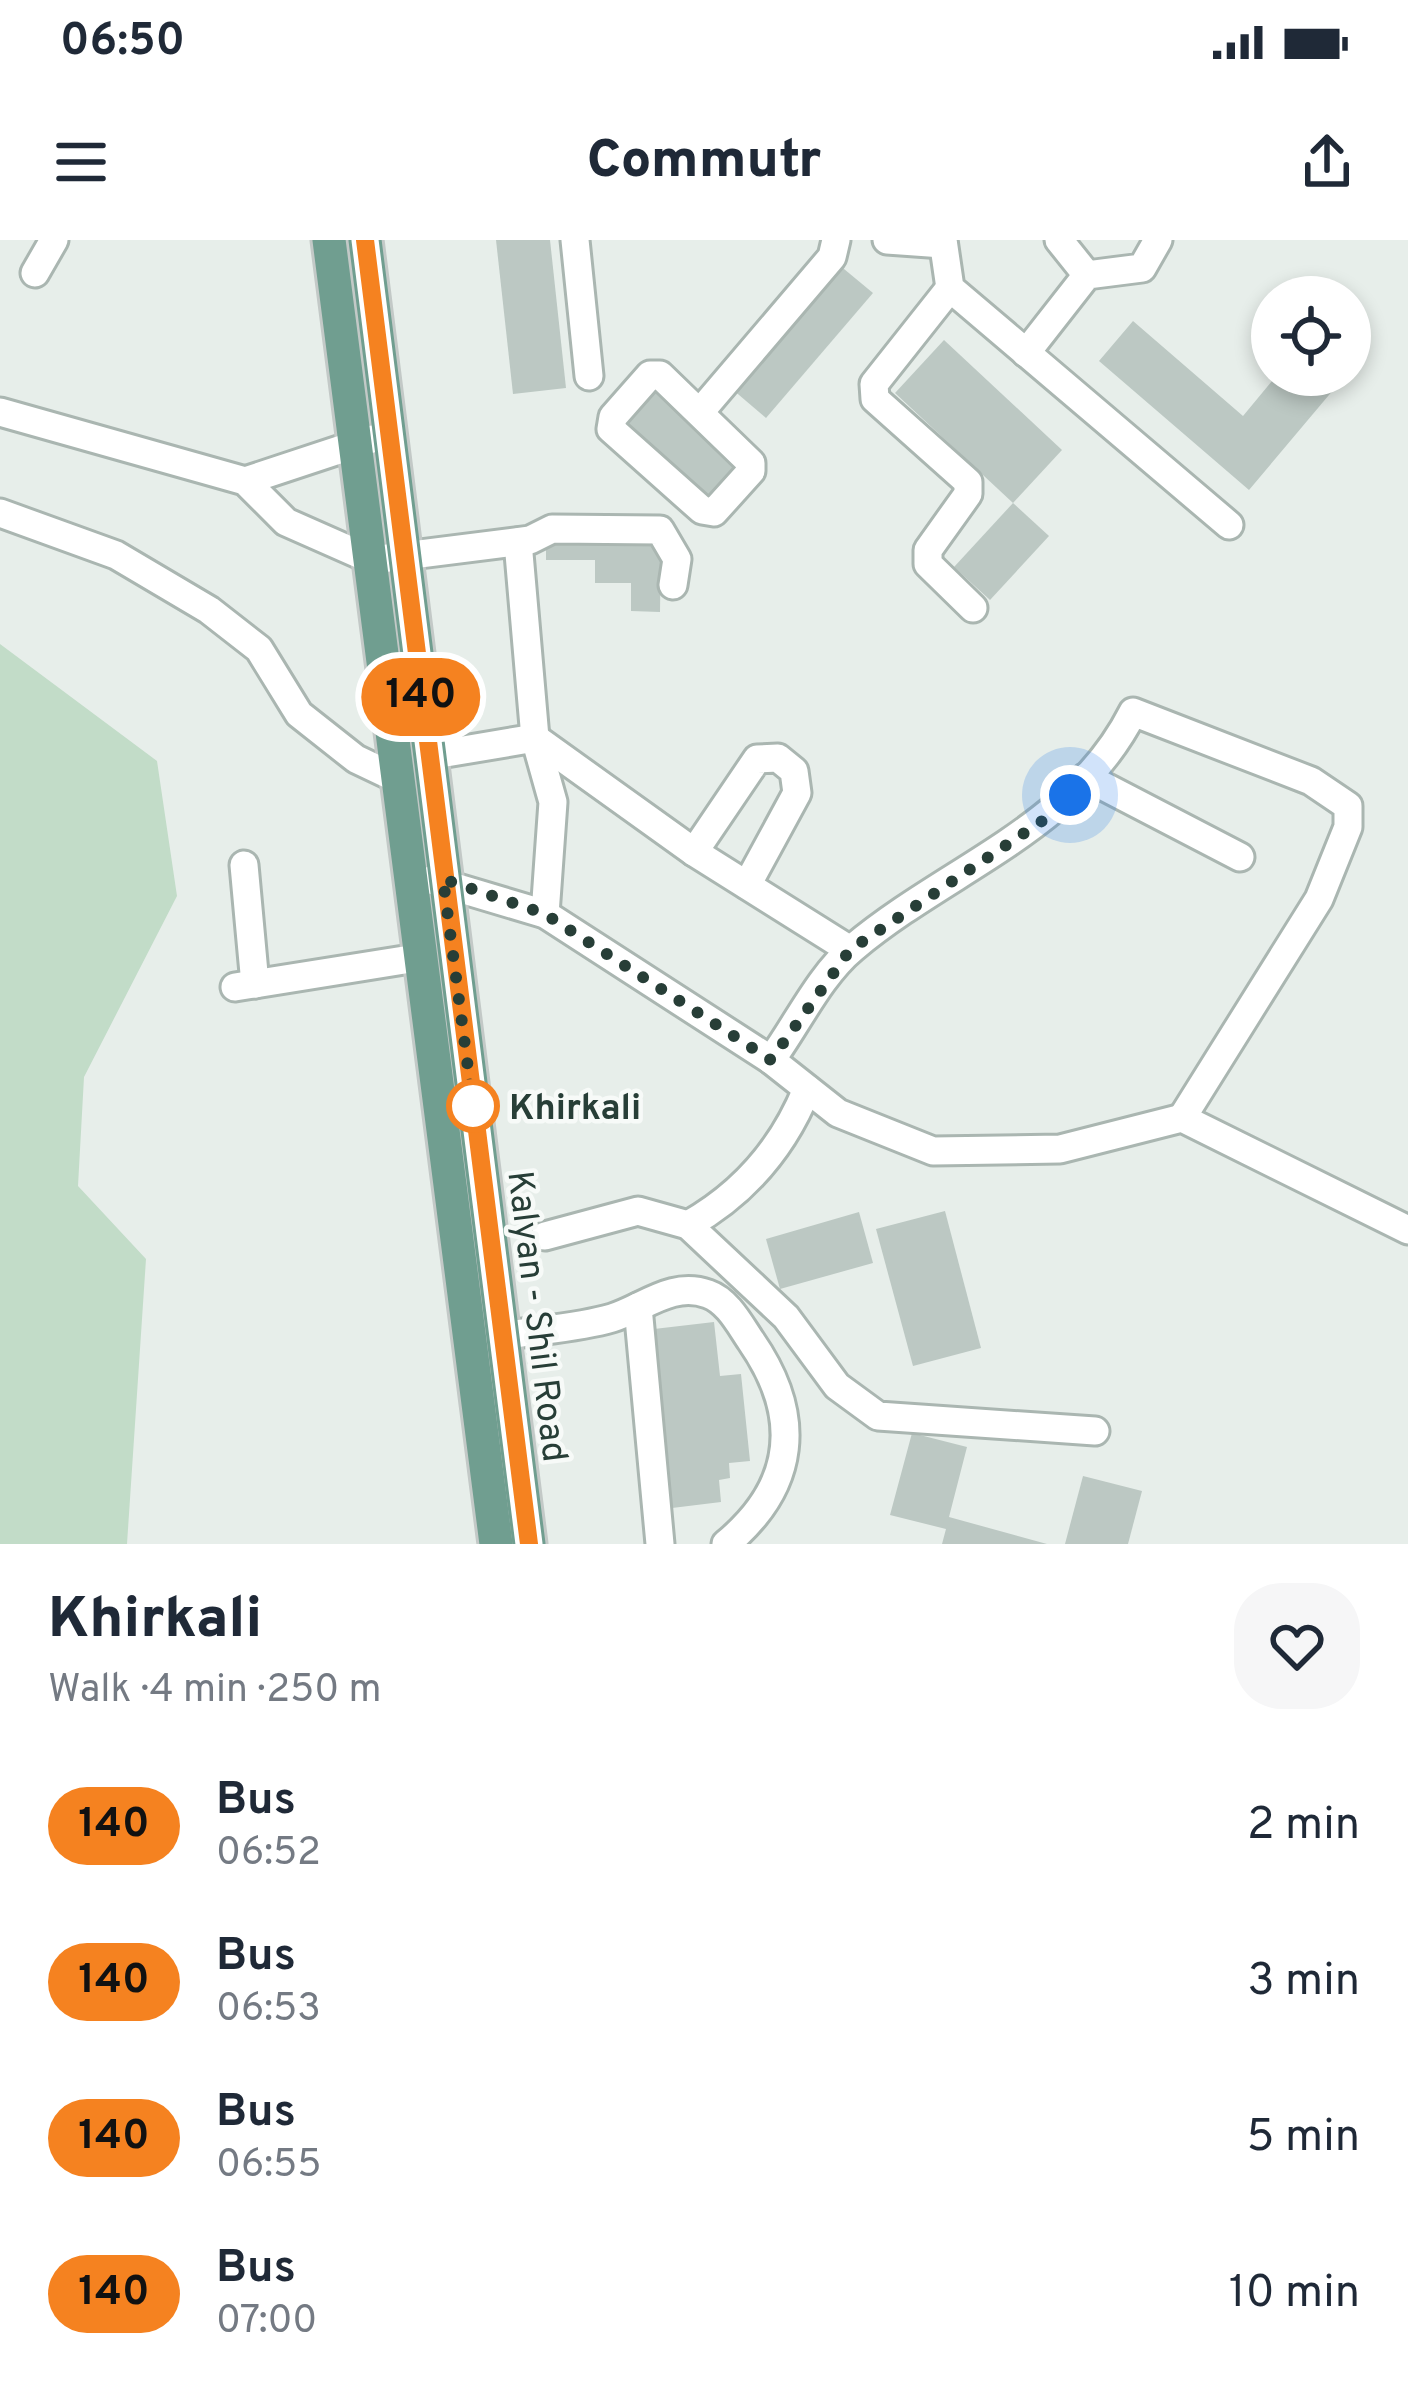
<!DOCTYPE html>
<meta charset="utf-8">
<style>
body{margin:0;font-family:Overpass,sans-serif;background:#f6f6f7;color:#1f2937;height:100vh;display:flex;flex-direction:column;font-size:45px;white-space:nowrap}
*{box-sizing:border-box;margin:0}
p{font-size:39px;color:#747a83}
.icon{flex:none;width:66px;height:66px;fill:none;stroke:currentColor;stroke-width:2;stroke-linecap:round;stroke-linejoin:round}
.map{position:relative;height:1304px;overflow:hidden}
.side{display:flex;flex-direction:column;background:#fff;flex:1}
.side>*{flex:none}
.badge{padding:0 24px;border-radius:39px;font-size:42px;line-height:78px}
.controls{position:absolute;left:1251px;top:36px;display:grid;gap:24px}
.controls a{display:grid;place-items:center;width:120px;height:120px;border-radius:50%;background:#fff;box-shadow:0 6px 18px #0003;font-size:60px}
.you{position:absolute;width:60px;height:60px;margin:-30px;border:9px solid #fff;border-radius:50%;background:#1a73e8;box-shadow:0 0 0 18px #1a73e833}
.map>.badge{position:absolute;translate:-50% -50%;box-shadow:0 0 0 6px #fff}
.round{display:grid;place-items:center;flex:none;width:126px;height:126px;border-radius:48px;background:#f6f6f7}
.overview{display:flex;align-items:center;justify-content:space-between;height:204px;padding:0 48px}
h1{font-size:57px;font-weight:800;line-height:90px}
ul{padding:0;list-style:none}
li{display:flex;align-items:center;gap:36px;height:156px;padding:0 48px}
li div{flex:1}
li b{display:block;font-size:45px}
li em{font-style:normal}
li .badge{min-width:132px;font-weight:700;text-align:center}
.status{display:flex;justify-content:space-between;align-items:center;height:84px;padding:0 60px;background:#fff;direction:ltr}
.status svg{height:33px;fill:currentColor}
header{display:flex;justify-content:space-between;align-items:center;height:156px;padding:0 48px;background:#fff;font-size:54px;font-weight:800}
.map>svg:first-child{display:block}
.green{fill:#c2dcc8}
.building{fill:#bcc8c3}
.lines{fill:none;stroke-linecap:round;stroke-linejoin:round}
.minor-casing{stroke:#aab6b1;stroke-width:33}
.major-casing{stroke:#c3c9c7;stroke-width:39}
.minor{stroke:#fff;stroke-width:27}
.major{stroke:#709e90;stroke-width:33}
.line-casing{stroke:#fff;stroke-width:27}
.line{stroke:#f58220;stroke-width:18}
.walk{stroke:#273e37;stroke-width:12;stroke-dasharray:0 21.6}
.stop-dot{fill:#fff;stroke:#f58220;stroke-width:6}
.labels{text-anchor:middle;stroke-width:9;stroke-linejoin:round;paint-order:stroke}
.stop-label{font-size:36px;font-weight:bold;fill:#273e37;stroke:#f7faf8;text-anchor:start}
.street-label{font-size:36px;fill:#273e37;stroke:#f7faf8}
</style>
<div class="status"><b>06:50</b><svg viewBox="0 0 49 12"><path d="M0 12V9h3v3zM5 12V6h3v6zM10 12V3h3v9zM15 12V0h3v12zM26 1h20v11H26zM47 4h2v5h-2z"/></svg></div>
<header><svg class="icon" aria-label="menu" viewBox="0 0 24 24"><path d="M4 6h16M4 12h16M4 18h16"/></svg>Commutr<svg class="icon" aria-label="share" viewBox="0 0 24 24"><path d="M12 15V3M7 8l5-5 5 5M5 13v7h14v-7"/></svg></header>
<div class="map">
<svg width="1408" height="1304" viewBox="0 0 1408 1304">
<rect width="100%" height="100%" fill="#e7eeea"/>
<!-- green -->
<path class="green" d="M0,404L157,521L177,656L84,837L78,946L146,1019L127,1304H0Z"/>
<!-- building -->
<g class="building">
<path d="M496,0H550L566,148L513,154Z"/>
<path d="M838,24L873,53L766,178L732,149Z"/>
<path d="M1133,81L1243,176L1277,135H1318L1334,149L1249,250L1099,121Z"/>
<path d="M944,100L1062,210L1013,263L895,153Z"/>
<path d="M654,144L745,229L710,267L619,182Z"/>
<path d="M1013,263L1049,296L990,360L954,327Z"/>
<path d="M546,294L661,295L660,372L631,371V343H595V320H546Z"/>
<path d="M945,971L981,1108L913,1126L876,989Z"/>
<path d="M859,972L873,1023L780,1049L766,999Z"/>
<path d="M714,1082L720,1136L741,1134L750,1221L729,1223L730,1238L719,1240L721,1262L672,1268L654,1089Z"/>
<path d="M912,1193L967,1207L949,1277L1047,1304H942L946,1289L890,1275Z"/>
<path d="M1083,1236L1142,1251L1128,1304H1065Z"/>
</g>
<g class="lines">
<defs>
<g id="minor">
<path d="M575,0L589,136"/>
<path d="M887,0L943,4"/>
<path d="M943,0L950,48L1229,285"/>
<path d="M1059,0L1087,35"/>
<path d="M35,33L54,0"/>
<path d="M950,48L874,144L875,159L968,242V254L928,310V324L973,368"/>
<path d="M1026,113L1087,35L1142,28L1158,0"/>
<path d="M650,135H660L751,223V231L714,272L702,270L611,189L613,177Z"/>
<path d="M0,172L245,241L286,282L372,320L530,300L552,289L660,290L677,319L673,345"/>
<path d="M700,172L832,17L836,0"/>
<path d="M245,241L372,199"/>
<path d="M0,273L116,315L209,370L259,409L299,474L356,519L398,539"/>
<path d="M518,302L535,498L553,562L545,674"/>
<path d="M428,516L535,498L694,612L850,710"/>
<path d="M1086,537L1240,617"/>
<path d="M694,612L757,519L778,518L794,531L797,553L747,645"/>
<path d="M244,625L255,744"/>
<path d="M431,640L545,674L771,820L838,873L933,911L1060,909L1182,878L1408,990"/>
<path d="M235,747L423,717"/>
<path d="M771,820C796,786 820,735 853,708C948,628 1074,589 1133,472L1311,541L1348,566V587L1319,659L1182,878"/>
<path d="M688,985C743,954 783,908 807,849"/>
<path d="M545,996L638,971L688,985L786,1077L837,1146L878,1176L1095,1191"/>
<path d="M638,1067L660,1304"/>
<path d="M503,1096C538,1090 578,1088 612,1078C644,1068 672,1041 708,1054C728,1061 740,1085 751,1101C803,1176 796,1246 726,1304"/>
</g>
<g id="major">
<path d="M329,0L496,1304"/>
<path d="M365,0L529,1304"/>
</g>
</defs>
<!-- minor casing -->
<use href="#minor" class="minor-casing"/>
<!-- major casing -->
<use href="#major" class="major-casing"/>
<!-- minor -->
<use href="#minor" class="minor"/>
<!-- major -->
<use href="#major" class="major"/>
</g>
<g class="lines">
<defs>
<path id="line" d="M365,0L529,1304"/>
</defs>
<!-- line casing -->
<use href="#line" class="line-casing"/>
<!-- line -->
<use href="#line" class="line"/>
<!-- walk -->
<path class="walk" d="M473,866L443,639L545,674L771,820L850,710L1054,573L1070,555"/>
</g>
<!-- markers -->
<circle class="stop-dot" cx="473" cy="866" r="24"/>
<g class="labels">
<!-- stop labels -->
<g class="stop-label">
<text x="509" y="879">Khirkali</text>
</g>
<!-- street labels -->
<g class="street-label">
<text transform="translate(539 1076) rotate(83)" y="13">Kalyan - Shil Road</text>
</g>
</g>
</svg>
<div class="controls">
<a><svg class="icon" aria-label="locate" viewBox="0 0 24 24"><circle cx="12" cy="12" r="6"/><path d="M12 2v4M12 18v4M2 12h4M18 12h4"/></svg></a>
</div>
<div class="you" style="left:1070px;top:555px"></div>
<b class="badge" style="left:421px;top:457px;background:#f58220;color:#111">140</b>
</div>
<section class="side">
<div class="overview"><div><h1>Khirkali</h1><p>Walk · 4 min · 250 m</p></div><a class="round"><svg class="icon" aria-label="heart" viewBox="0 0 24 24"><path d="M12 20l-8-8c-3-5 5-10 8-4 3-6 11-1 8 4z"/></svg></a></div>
<ul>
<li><span class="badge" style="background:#f58220;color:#111">140</span><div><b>Bus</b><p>06:52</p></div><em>2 min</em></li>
<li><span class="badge" style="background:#f58220;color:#111">140</span><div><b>Bus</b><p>06:53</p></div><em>3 min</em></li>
<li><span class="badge" style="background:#f58220;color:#111">140</span><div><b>Bus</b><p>06:55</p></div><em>5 min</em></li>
<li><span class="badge" style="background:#f58220;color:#111">140</span><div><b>Bus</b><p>07:00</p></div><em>10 min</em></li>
</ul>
</section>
